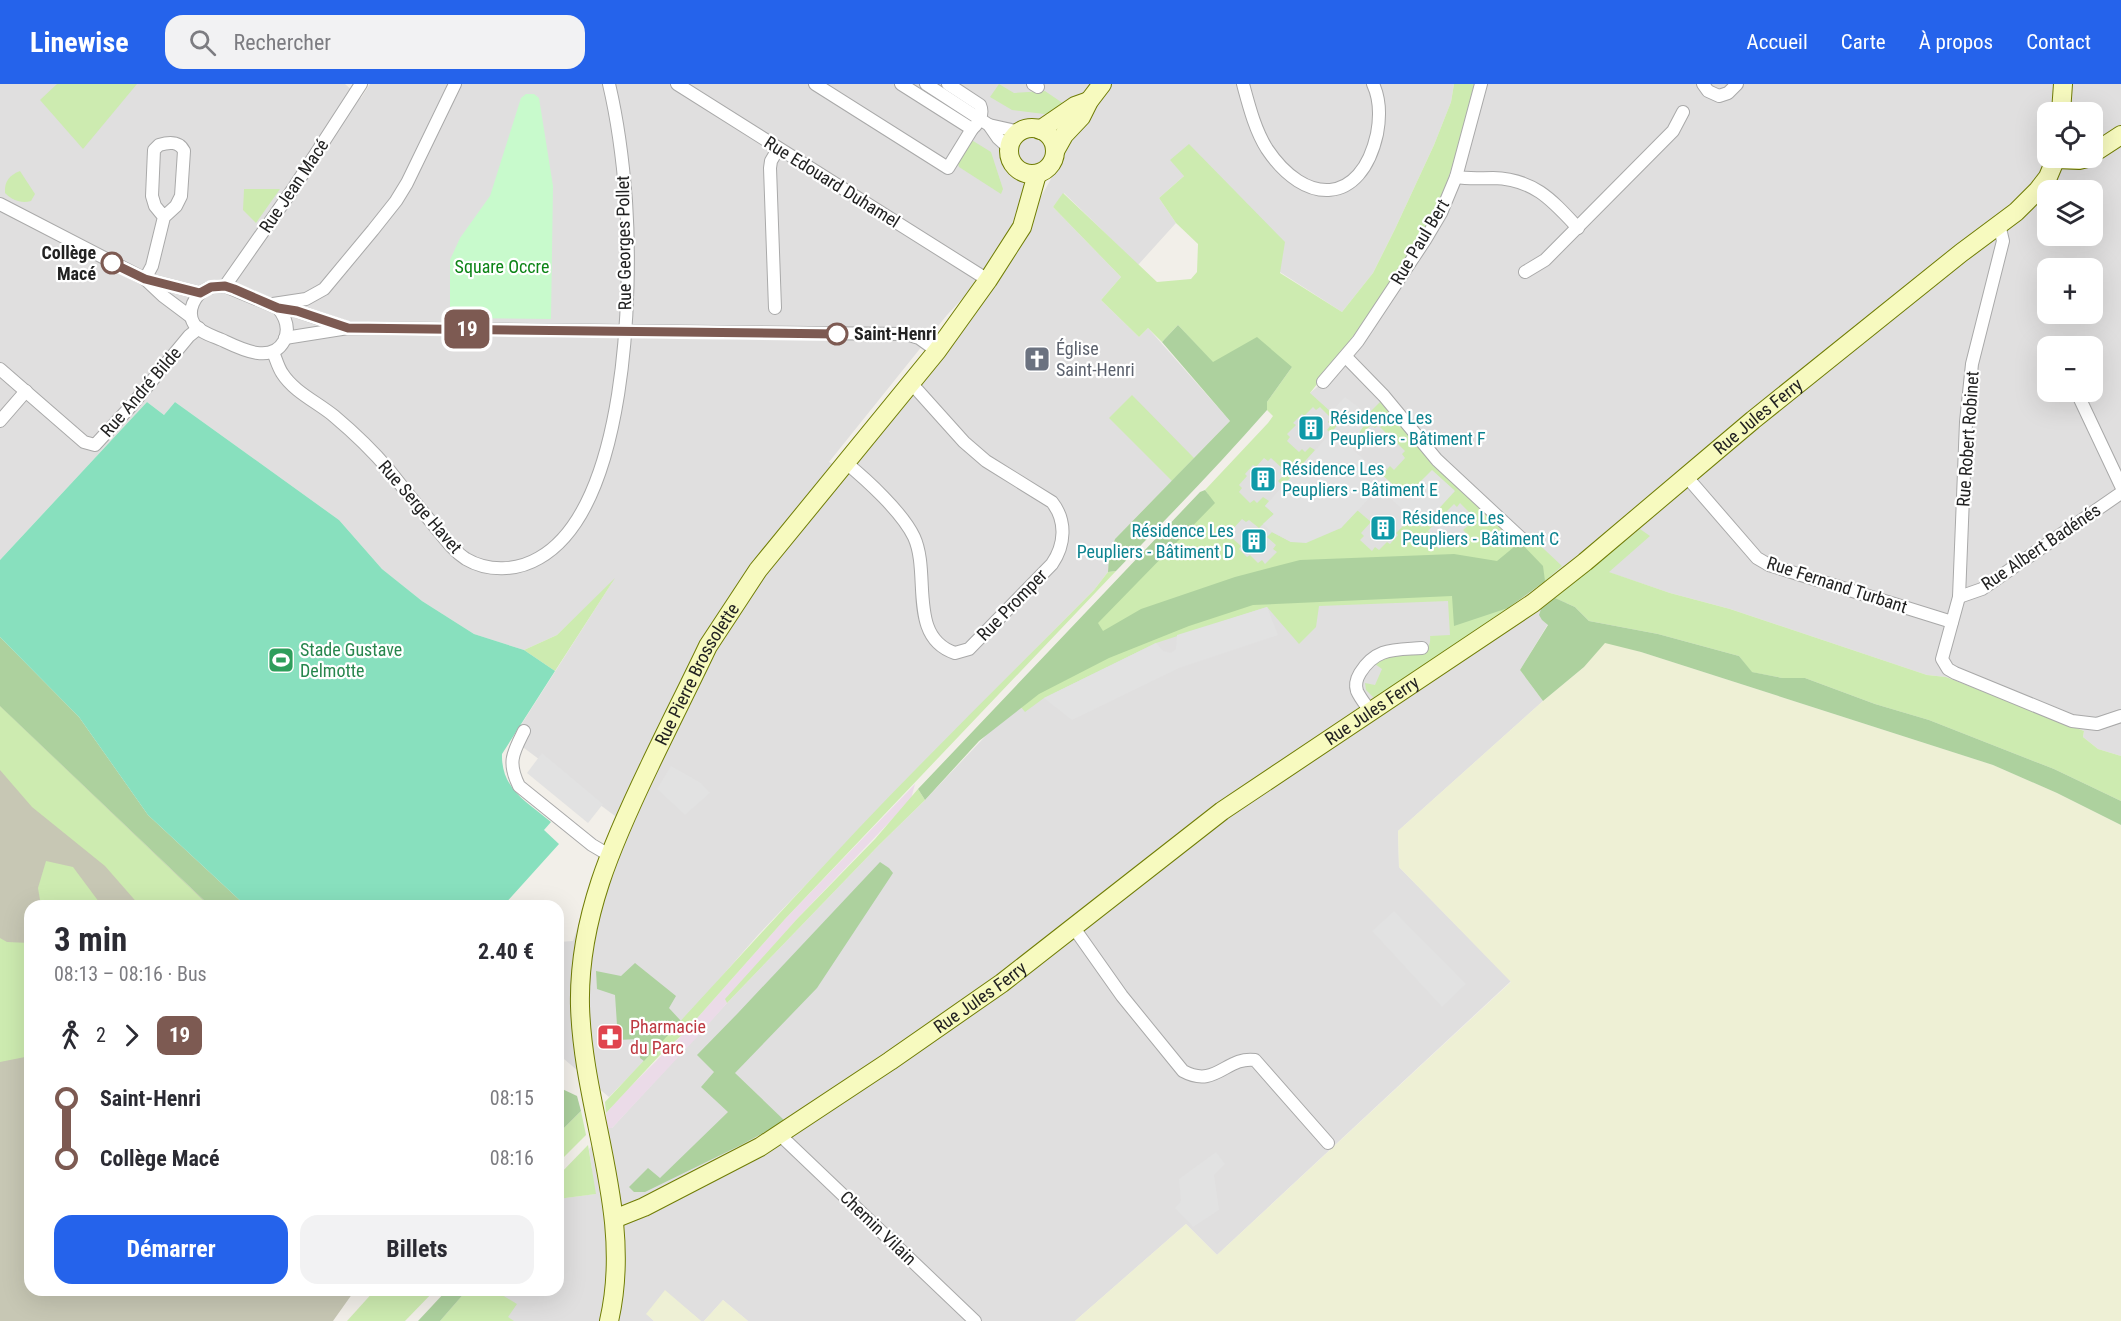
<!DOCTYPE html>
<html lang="fr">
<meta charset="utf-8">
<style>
body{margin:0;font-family:"Roboto Condensed",sans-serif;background:#f2f2f3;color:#2b2b33;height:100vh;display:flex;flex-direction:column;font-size:22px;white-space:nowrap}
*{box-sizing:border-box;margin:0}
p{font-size:20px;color:#7c7c81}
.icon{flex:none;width:33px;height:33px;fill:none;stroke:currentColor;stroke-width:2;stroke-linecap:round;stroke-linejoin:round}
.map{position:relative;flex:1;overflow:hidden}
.side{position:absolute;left:24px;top:816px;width:540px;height:396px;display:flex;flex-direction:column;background:#fff;border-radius:18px;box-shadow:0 6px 24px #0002}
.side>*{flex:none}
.badge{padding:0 12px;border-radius:9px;font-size:21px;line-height:39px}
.fabs{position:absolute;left:2037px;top:18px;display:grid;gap:12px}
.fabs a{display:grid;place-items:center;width:66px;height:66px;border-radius:12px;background:#fff;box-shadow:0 6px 24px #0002;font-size:30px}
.map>.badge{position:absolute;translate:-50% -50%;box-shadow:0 0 0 3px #fff}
.legs{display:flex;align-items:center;gap:9px;height:66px;padding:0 30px;font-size:20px}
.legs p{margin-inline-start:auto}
.overview{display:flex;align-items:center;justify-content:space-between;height:102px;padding:0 30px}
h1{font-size:33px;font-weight:700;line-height:45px}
.action{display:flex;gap:12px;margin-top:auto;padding:12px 30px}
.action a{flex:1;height:69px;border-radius:18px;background:#2563eb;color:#fff;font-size:24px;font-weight:700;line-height:69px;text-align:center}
.action a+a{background:#f2f2f3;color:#2b2b33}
ul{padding:0 30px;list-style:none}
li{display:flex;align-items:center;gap:21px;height:60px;font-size:22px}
li i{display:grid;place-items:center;width:9px;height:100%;margin:0 8px;background:currentColor}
li i::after{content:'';width:15px;height:15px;margin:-8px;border:4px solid;border-radius:50%;background:#fff}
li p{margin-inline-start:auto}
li:first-child i{background:linear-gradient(#0000 50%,currentColor 0)}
li:last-child i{background:linear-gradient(currentColor 50%,#0000 0)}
header{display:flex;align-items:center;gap:36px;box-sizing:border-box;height:84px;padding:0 30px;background:#2563eb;color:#fff}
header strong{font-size:28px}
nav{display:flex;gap:33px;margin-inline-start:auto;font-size:21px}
.search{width:420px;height:54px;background:#f2f2f3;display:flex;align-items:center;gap:15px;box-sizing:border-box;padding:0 21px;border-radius:18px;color:#7c7c81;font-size:22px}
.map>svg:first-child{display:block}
.residential{fill:#e0dfdf;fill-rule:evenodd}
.industrial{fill:#ebdbe8}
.construction{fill:#c7c7b4}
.farmland{fill:#eef0d5}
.grass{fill:#cdebb0}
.forest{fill:#add19e}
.park{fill:#c8facc}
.pitch{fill:#88e0be}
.parking{fill:#e2e2e2}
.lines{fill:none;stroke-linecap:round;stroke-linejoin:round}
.street-casing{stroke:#a9a9a9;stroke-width:14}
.secondary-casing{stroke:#707d05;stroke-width:20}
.street{stroke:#fff;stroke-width:12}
.secondary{stroke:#f7fabf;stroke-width:18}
.line-1-casing{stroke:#fff;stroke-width:14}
.line-1{stroke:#7d5a52;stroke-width:9}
.stop-1-dot{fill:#fff;stroke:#7d5a52;stroke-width:3}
.labels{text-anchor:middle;stroke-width:4.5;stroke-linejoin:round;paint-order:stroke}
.street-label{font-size:18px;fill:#222;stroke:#fff}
.stop-label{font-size:18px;font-weight:bold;fill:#222;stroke:#fff;text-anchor:end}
.park-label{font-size:18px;fill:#0c8416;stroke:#fff}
.worship-label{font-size:18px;fill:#5b616d;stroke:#fff;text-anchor:start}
.culture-label{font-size:18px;fill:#0d838f;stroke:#fff;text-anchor:start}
.leisure-label{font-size:18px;fill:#27864d;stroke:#fff;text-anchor:start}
.health-label{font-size:18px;fill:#be3a42;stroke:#fff;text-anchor:start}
</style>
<header>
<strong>Linewise</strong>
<div class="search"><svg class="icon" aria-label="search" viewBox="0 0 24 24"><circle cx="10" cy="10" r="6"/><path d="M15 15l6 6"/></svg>Rechercher</div>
<nav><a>Accueil</a><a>Carte</a><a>À propos</a><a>Contact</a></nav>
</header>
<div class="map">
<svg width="2121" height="1237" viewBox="0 0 2121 1237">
<rect width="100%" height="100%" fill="#f2efe9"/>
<!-- residential -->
<g class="residential">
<path d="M0,0H345L361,14L370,0H1097L988,187L947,231L829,378L835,381L964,241L1028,136L1104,0H1454L1451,18L1434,61L1395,145L1373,189L1342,228L1280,188L1185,91L1159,114L1176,139L1138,181L1064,109L1053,123L1121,193L1101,216L1139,253L1148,244L1230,337L1115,455L1109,471L1108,488L1094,506L900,702L758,851L672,949L609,1013L558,970V858L573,857L615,732L512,655L613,497L557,551L524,566L474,550L422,517L382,485L339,436L175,318L164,331L147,318L0,476Z"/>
<path d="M1481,0H2121V672L2098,665L2083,653L2084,647L1946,593L1927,591L1730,525L1670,509L1608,488L1542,536L1548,540L1520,586L1543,617L1398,747L1399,783L1511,897L1217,1171L1186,1140L1075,1237H748L723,1216L704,1237H701L665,1207L647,1230L654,1237H440L467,1206H558V1115L595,1110L589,1065L607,1044H612L727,919L879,761L925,716L1310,309L1323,298L1441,129ZM2048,28H2092V74H2048ZM2048,106H2092V152H2048ZM2048,184H2092V230H2048ZM2048,262H2092V308H2048Z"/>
</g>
<!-- industrial -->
<path class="industrial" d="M915,700L911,715L899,728L797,835L726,915L727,919L698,952L612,1044H607L606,1029L627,1006L683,950L785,835Z"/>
<!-- construction -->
<path class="construction" d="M0,622L210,822H30V1206H355L333,1237H0Z"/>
<!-- farmland -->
<g class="farmland">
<path d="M1605,558L1641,568L1993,681L2057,709L2121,741V1237H1075L1186,1140L1217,1171L1511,898L1399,783L1398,747L1543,617L1584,583Z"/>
<path d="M665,1206L701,1237H654L646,1230Z"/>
<path d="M723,1216L748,1237H704Z"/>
</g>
<!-- grass -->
<g class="grass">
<path d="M57,0H137L83,65L40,16Z"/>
<path d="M999,0L1014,9L1045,7L1064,20L1050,29L1044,30L1012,26L990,13Z"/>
<path d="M1454,0H1474C1465,37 1457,75 1442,110C1431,137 1415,161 1399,186C1371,228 1342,269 1310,309L1331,328L1339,339L1331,349L1327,346L1331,341L1328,338L1331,334L1320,323L1316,326L1313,323L1304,332L1302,330L1293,339L1296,341L1287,350L1290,353L1287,357L1299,368L1302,365L1305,368L1310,363L1315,366L1283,402L1278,397L1283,392L1280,389L1283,385L1271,374L1268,377L1264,374L1256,383L1253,381L1245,390L1247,392L1239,401L1242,404L1239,408L1250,419L1254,416L1257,419L1263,413L1269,417L1265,422L1274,430L1259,444L1249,436L1246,438L1242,435L1231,447L1235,450L1232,454L1241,462L1239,465L1247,473L1250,471L1258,479L1262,476L1265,480L1277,468L1273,465L1276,461L1267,453L1272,448L1291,458L1341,444L1357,426L1371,438L1361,449L1364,452L1360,456L1372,467L1375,463L1379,466L1387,458L1390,460L1398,451L1396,449L1405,440L1402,437L1408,430L1422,443L1433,431L1438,436L1428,447L1431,450L1428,453L1439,465L1443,461L1446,464L1455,455L1457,457L1466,449L1463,446L1472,438L1469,434L1472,431L1460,419L1457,423L1454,420L1443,431L1438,425L1454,406L1432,387L1406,412L1382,391L1390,382L1394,386L1405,374L1402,370L1405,367L1396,358L1398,356L1390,348L1387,350L1378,341L1375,344L1371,341L1360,352L1363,356L1353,365L1355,355L1370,332L1369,329L1383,315L1520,458L1528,450L1562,482L1545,497L1508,524L1374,614L1366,606L1365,599L1375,601L1382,585L1375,580C1379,577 1383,573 1388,572C1403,568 1433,575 1430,552L1450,551L1448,517L1319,522L1316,543L1299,560L1267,523L1156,559L1044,614L1025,628L1016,617L1208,410L1205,406L1268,339L1273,332L1267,326V318L1292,283L1213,279L1178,241L1162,258L1148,244L1139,253L1101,216L1121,193L1053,123L1063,109L1157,198L1191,195L1197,188L1198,160L1176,139L1159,114L1184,92L1170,76L1189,60L1285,158L1280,189L1342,228L1373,189L1395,145L1434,61L1451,18Z"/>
<path d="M970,55L991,68L1003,105L1001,110L959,83L957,76Z"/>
<path d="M20,87L35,110L31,117C21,120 12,116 5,109C4,97 10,91 20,87Z"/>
<path d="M244,105H280L256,139L243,126Z"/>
<path d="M1132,311L1194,374L1172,397L1109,334Z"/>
<path d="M1640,445L1650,452L1609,488L1670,509L1730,525L1927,591L1946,593L2084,647L2083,653L2098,665L2121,672V717L2054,685L1929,636L1875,620L1805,594H1782L1751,588L1739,572L1658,550L1589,537L1575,523L1555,514Z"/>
<path d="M1116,487L785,835L683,950L660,971L606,1029L605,1018C690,928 773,835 858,745C935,664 1015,586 1094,506L1108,488Z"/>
<path d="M615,494L555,587L524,566L557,551Z"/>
<path d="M0,622L204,817L210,822H140L105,782L32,723L0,686Z"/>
<path d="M918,705L925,716L879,761L727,919L725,915L797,835L875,755Z"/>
<path d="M46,777L73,783L102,822H41L38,804Z"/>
<path d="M0,854L7,858L30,859V972L0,978Z"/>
<path d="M581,1027L586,1051L558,1079V1050Z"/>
<path d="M588,1061L596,1110L558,1115V1092Z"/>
<path d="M375,1206H435L405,1237H347Z"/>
<path d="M467,1206L485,1209L497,1208L517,1220L508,1233L514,1237H440Z"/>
</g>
<!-- forest -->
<g class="forest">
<path d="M1178,241L1213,278L1257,253L1292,283L1267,318V326C1218,382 1167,434 1116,487L1108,488L1109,471L1115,455L1230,337L1162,258Z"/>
<path d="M1205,406L1215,419L1098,539L1103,547L1141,525L1235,493L1300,476L1454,470L1497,477L1520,458L1543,482L1545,497L1508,524L1454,542L1452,512L1253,521L1189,542L1109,574L1039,610L979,657L925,716L918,705L1200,408Z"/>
<path d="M1555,514L1575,523L1589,537L1658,550L1739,572L1752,588L1782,594H1805L1875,620L1929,636L2054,685L2121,717V741L2057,709L1993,681L1641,568L1605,559L1584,583L1543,617L1520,586L1548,541L1542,536L1539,531L1541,525Z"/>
<path d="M0,553L79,633L148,731L246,822H210L0,622Z"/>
<path d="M880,778L889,784L893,789L817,904L735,989L785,1037L741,1061L645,1108H634L629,1103L648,1084L660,1094L728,1028L701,1003L714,988L697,971L738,929Z"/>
<path d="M635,879L676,912L669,924L681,937L644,977L640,974L639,955L618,956L615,911L597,905L596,887L621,892Z"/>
<path d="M558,1003L577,1012L581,1027L558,1050Z"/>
<path d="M447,1206H467L440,1237H418Z"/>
</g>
<!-- park -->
<path class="park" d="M526,10H534L539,14L553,102L551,235L450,234V176L460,154L490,112L521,14Z"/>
<!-- pitch -->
<path class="pitch" d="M147,318L164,331L175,318L339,436L382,485L422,517L474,550L524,566L555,587L502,670C501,705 527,718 551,738L544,746L559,760L503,822H246L148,731L79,633L0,553V476Z"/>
<!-- parking -->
<g class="parking">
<path d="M1345,313L1370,332L1355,355L1353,366L1406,412L1432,386L1455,407L1422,443L1379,404L1341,444L1306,459L1291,458L1272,448L1263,440L1274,430L1265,422L1339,340L1331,328Z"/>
<path d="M1267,523L1278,551L1179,584L1072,636L1044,614L1156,559L1163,567L1171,569L1176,565L1177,551Z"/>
<path d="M542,669L603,720L588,739L527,689Z"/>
<path d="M671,682L701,699L710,709L685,731L657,705Z"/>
<path d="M1394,827L1466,900L1442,923L1372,847Z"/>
<path d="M1216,1068L1225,1080L1214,1091L1219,1126L1193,1143L1175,1124L1181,1117L1179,1095Z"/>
</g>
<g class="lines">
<defs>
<g id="street">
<path d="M677,0L988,196"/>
<path d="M815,0L948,84L972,45"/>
<path d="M901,0L972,45C979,39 984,30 980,21L948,0"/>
<path d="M926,0L989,41L998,54L1009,64"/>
<path d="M1033,0L1038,3"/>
<path d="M1243,0C1249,22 1255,46 1267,65C1305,122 1361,122 1377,50C1380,34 1380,15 1373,0"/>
<path d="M1703,0L1708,7L1719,12L1728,9L1737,0"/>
<path d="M989,41L1020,48"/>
<path d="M1456,93C1469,95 1480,94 1493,94C1534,95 1552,116 1578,144"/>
<path d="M0,120L145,195L200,209"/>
<path d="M1999,140L2003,157L1972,280L1966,338L1959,513L1942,575L1948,585L1955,589L2072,637L2097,640L2121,632"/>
<path d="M1525,188L1545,176L1673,47L1683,28"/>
<path d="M145,195L152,182L164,133L176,122L181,112L184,67C179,57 169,58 159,61L154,66L152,112L155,122L164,133"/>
<path d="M146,196L163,212L191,233"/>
<path d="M225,202L278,224C286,234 290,245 284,257C271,281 239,264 222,256C213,252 199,248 194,240C186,227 195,210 207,205C213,202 219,203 225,202Z"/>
<path d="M225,202L293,105L361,0"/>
<path d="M273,220L306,215L324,205L373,146L396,117L407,99L455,0"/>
<path d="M278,224L297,227L344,243"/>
<path d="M775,224L770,84L771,77L778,65"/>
<path d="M285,254L348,244L906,250L919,254L937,267"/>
<path d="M273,268C276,275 278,283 282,289C294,308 317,318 334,332C353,348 372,366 389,386C403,404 417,421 432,439C442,451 452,466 466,475C488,488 517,487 539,474C628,424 632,206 626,117C623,78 618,38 609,0"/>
<path d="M1346,273L1384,312L1437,376L1522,455"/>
<path d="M0,285L84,358L95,361L131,322L189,252L199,244"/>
<path d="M1323,298L1358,257L1425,156L1441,129L1456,93L1481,0"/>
<path d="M2071,308L2079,313L2121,402"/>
<path d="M0,337L26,307"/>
<path d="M845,378C867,396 902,428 914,453C931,490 907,553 955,569L969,565L1052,480C1065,461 1067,437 1052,418L986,377L964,358L911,299"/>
<path d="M1686,392L1757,474L1769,481L1952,538"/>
<path d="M1959,513L1982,505L2121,409"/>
<path d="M1370,627C1366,621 1360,614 1357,607C1355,601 1357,594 1360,589C1376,563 1395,566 1422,564"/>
<path d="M524,647C513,669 507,678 519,702L592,761L609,771"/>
<path d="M1074,844L1122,912L1183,987C1216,1005 1226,972 1255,976L1328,1059"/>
<path d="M780,1051L975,1237"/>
</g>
<g id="secondary">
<path d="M2061,28L2063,0"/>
<circle cx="1032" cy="67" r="23"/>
<path d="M1040,46L1075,22L1089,17"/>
<path d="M1055,67L1064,51L1081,33L1089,17L1102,0"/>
<path d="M2092,70L2121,51"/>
<path d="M2056,75L2079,76L2087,74"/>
<path id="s1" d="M614,1135L644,1123L760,1063L890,977L1002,899L1222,727L1533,519L1585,478L1753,336L1961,169L2016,128L2038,106L2048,93L2056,74"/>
<path id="s2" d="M609,1237C634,1130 583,1028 580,922C578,835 613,758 650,681C669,641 689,602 708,562L758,486L937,267L988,196L1022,143L1037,90"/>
</g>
</defs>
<!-- street casing -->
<use href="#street" class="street-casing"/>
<!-- secondary casing -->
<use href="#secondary" class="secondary-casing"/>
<!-- street -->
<use href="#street" class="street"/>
<!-- secondary -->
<use href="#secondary" class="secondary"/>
</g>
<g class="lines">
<defs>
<path id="line-1" d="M112,179L145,195L200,209L211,203L225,202L234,205L278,224L297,227L348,244L837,250"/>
</defs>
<!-- line-1 casing -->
<use href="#line-1" class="line-1-casing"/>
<!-- line-1 -->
<use href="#line-1" class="line-1"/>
</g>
<!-- icons -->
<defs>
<symbol id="church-square" viewBox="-11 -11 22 22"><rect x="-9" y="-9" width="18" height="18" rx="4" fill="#6b7280" stroke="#fff"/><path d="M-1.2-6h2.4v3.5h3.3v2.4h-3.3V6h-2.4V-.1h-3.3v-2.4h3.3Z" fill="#fff"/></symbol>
<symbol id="building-square" viewBox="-11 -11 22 22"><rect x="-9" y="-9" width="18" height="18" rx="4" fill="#0f9aa8" stroke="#fff"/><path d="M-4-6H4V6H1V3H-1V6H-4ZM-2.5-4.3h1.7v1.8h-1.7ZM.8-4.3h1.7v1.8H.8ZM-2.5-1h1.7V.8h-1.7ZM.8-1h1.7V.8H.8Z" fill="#fff"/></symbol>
<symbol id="stadium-square" viewBox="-11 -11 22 22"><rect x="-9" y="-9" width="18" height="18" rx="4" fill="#2e9e5b" stroke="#fff"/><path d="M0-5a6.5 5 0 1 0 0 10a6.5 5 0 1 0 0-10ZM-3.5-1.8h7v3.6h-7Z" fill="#fff"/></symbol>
<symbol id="pharmacy-square" viewBox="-11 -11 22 22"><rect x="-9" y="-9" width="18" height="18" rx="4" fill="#e0444e" stroke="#fff"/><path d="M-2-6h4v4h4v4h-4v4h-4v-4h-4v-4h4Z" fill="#fff"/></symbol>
</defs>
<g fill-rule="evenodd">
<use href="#church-square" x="1022" y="260" width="30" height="30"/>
<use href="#building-square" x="1296" y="329" width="30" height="30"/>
<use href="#building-square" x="1248" y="380" width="30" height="30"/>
<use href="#building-square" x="1368" y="429" width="30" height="30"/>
<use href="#building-square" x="1239" y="442" width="30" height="30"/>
<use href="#stadium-square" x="266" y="561" width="30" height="30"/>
<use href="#pharmacy-square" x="595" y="938" width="30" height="30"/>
</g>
<!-- markers -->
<g class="stop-1-dot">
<circle cx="112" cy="179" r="10"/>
<circle cx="837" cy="250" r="10"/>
</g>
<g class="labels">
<!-- street labels -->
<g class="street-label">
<text transform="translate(832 98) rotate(32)" y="6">Rue Edouard Duhamel</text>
<text transform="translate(294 102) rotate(-56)" y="6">Rue Jean Macé</text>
<text transform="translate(1420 158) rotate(-59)" y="6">Rue Paul Bert</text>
<text transform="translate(624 159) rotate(-91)" y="6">Rue Georges Pollet</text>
<text transform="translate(141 308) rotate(-49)" y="6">Rue André Bilde</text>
<text dy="6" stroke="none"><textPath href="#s1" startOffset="1401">Rue Jules Ferry</textPath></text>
<text transform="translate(1968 355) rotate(-86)" y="6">Rue Robert Robinet</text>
<text transform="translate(420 423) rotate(49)" y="6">Rue Serge Havet</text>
<text transform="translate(2041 463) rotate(-34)" y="6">Rue Albert Badénés</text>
<text transform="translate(1837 501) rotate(18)" y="6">Rue Fernand Turbant</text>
<text transform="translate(1012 521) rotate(-46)" y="6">Rue Promper</text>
<text dy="6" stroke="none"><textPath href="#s2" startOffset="674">Rue Pierre Brossolette</textPath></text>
<text dy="6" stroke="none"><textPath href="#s1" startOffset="915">Rue Jules Ferry</textPath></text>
<text dy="6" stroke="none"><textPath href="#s1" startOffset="429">Rue Jules Ferry</textPath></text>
<text transform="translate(878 1144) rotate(44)" y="6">Chemin Vilain</text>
</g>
<!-- stop labels -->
<g class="stop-label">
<text x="96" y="175">Collège<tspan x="96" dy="21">Macé</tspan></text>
<text x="854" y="256" text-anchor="start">Saint-Henri</text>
</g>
<!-- park labels -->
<g class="park-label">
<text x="502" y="189">Square Occre</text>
</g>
<!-- worship labels -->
<g class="worship-label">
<text x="1056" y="271">Église<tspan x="1056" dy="21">Saint-Henri</tspan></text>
</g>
<!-- culture labels -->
<g class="culture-label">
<text x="1330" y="340">Résidence Les<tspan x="1330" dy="21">Peupliers - Bâtiment F</tspan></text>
<text x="1282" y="391">Résidence Les<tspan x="1282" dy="21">Peupliers - Bâtiment E</tspan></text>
<text x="1402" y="440">Résidence Les<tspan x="1402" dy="21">Peupliers - Bâtiment C</tspan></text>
<text x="1234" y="453" text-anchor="end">Résidence Les<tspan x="1234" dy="21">Peupliers - Bâtiment D</tspan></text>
</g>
<!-- leisure labels -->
<g class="leisure-label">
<text x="300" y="572">Stade Gustave<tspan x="300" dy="21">Delmotte</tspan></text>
</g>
<!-- health labels -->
<g class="health-label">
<text x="630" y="949">Pharmacie<tspan x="630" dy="21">du Parc</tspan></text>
</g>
</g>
</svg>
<div class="fabs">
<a><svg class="icon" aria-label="locate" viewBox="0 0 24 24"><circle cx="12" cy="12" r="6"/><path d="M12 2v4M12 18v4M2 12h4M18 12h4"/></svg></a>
<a><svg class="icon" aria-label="layers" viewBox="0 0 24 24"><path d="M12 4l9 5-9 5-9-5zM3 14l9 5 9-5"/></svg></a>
<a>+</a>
<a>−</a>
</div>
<b class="badge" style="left:467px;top:245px;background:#7d5a52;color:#fff">19</b>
<section class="side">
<div class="overview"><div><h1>3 min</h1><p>08:13 – 08:16 · Bus</p></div><b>2.40 €</b></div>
<div class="legs"><svg class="icon" aria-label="walk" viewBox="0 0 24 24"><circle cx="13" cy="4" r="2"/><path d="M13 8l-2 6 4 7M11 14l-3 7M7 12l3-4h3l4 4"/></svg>2<svg class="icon" aria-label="forward" viewBox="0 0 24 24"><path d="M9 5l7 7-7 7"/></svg><b class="badge" style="background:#7d5a52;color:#fff">19</b></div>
<ul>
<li><i style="color:#7d5a52"></i><b>Saint-Henri</b><p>08:15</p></li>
<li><i style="color:#7d5a52"></i><b>Collège Macé</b><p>08:16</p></li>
</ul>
<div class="action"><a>Démarrer</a><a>Billets</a></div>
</section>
</div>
